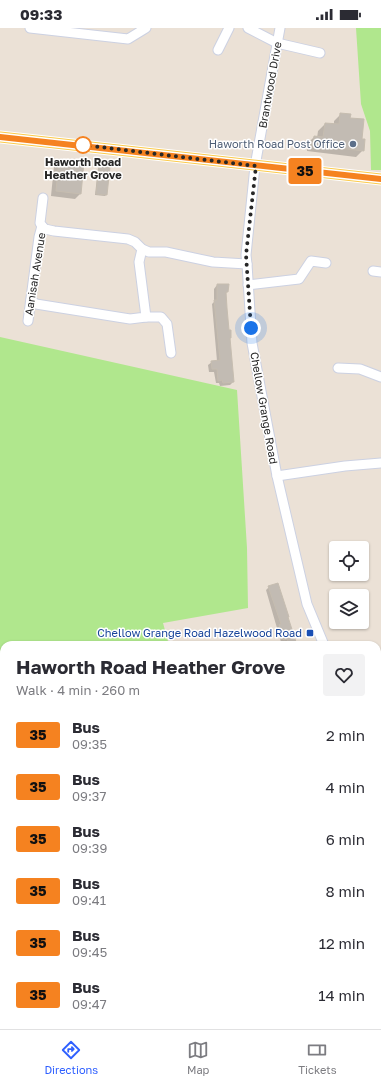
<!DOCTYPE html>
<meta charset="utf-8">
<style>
body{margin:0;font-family:"Golos Text",sans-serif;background:#f2f2f3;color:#2b2b33;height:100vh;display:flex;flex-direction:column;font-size:15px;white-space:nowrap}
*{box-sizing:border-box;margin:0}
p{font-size:13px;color:#7c7c81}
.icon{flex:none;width:22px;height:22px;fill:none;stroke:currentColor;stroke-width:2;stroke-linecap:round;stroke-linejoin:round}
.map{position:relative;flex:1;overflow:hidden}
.side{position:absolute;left:0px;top:613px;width:381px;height:388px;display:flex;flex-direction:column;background:#fff;border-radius:12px 12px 0 0;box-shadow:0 1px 3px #0004}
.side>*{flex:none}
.badge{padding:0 8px;border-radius:3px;font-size:14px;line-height:26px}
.tools{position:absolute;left:329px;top:513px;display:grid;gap:8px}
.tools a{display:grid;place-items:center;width:40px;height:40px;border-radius:4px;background:#fff;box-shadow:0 1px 3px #0004;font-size:20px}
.you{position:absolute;width:20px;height:20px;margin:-10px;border:3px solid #fff;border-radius:50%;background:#1a73e8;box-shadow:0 0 0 6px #1a73e833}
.map>.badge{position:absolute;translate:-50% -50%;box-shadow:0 0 0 2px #fff}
.round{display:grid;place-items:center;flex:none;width:42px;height:42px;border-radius:4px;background:#f2f2f3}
.head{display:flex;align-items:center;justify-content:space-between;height:68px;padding:0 16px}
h1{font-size:19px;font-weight:700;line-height:30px}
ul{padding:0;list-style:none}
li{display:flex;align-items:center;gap:12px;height:52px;padding:0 16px}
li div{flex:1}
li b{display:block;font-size:15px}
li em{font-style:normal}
li .badge{min-width:44px;font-weight:700;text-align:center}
.status{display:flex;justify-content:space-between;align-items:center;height:28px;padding:0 20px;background:#fff;direction:ltr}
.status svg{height:11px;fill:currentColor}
.tabs{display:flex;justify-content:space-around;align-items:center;height:56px;border-top:1px solid #e1e1e2;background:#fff;font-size:11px;color:#7c7c81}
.tabs a{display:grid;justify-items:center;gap:2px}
.tabs .current{color:#2f60ff}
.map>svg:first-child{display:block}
.green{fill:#b0e78d}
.shadow{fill:#0003}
.building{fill:#c2bbb3;stroke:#c6bdb0}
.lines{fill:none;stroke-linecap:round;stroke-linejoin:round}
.minor-casing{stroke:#ccd1e2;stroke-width:11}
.major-casing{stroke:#fff;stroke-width:13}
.minor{stroke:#fff;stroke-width:9}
.major{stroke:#fbca4b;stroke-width:11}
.line-casing{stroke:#fff;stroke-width:9}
.line{stroke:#f58220;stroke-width:6}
.walk{stroke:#272727;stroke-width:4;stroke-dasharray:0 7.2}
.service-dot{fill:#5c6f8a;stroke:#fff;stroke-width:1.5}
.stop-dot{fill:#fff;stroke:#f58220;stroke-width:2}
.transit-dot{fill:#1a4fb4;stroke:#fff;stroke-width:1.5}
.labels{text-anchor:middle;stroke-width:3;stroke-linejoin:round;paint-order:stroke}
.street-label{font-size:11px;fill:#272727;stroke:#fff}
.service-label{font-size:11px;fill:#4e5e75;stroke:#fff;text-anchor:end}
.stop-label{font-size:11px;font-weight:bold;fill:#272727;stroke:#fff}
.transit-label{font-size:11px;fill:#164399;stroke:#fff;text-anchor:end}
</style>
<div class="status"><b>09:33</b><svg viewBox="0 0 49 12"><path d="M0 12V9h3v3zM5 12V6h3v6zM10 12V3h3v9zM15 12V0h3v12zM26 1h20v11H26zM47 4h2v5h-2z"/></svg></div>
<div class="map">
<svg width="381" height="1001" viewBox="0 0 381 1001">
<rect width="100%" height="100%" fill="#ebe1d6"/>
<!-- green -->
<g class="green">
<path d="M356,0H381V142H371L370,103L361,76Z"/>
<path d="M0,309L237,362L247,520L248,580L163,595L169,617H4V997H377V786H381V1001H0Z"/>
</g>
<!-- shadow -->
<g class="shadow">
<path d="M341,86L349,91L361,112L363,122L356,129L307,123V116L314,109L317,110L318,103L325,96L334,97V93Z"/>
<path d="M60,132L80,166L75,171L51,168L54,138Z"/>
<path d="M99,139L109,140L106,167L105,168L95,167L98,140Z"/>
<path d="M217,257H227V264L225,266L228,304L230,310L229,311L233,354L230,357L220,358L219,355H216L214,344H209L208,337L212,334L217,333L212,276L214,274V261Z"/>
<path d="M269,559L295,615L297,614L299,617H285L284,613L281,614L266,562Z"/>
</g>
<!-- building -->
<g class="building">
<path d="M340,85L351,86L350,90L364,91L362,111H365L364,123L313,117L314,108L323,109L325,95L339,96Z"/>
<path d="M59,131L84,134L81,166L56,163Z"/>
<path d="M99,138L110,139L107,167L96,166Z"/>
<path d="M217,256H229L228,264H226L227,280L229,302H231V310H230L234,354L223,355L222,352L218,353L217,341H212L211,333L220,332L214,272H217Z"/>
<path d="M278,555L289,589H288L297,617H289L287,611L284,612L279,597L281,596L268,558Z"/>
</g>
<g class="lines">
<defs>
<g id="minor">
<path d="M30,0L128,11L146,0"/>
<path d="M248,0L277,15L320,25"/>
<path d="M280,0L255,138L246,227L247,236L252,315L277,448L307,576L324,617"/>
<path d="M218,22L229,0"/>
<path d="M42,198L40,195L43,170"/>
<path d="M373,243L381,244"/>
<path d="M248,257L299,251L311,233L326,235"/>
<path d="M31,272L36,276L130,291L146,289L139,234L142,221"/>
<path d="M146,289H161L167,296L171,325"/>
<path d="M28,293L39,209L42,198L45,201L54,203L128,211L135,214L142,221L149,224H166L213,234L247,236"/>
<path d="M338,340L360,341L381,349"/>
<path d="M277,448L345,438L381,435"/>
<path d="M377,719L381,717"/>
<path d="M377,727L381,735"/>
</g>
<path id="major" d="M0,109L381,151"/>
</defs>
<!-- minor casing -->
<use href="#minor" class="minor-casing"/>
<!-- major casing -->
<use href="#major" class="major-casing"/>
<!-- minor -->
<use href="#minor" class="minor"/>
<!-- major -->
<use href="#major" class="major"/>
</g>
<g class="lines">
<defs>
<path id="line" d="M0,109L381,151"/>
</defs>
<!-- line casing -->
<use href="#line" class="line-casing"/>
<!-- line -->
<use href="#line" class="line"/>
<!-- walk -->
<path class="walk" d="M83,117L256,138L246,227L251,300"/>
</g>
<!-- markers -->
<circle class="service-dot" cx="353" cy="116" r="4"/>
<circle class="stop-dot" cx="83" cy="117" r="8"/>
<rect class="transit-dot" x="306" y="601" width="8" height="8" rx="2"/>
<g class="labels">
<!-- street labels -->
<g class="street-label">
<text transform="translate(270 57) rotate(-80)" y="4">Brantwood Drive</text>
<text transform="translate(35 246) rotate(-81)" y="4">Aanisah Avenue</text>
<text transform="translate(264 380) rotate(80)" y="4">Chellow Grange Road</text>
</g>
<!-- service labels -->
<g class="service-label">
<text x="345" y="120">Haworth Road Post Office</text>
</g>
<!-- stop labels -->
<g class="stop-label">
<text x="83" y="138">Haworth Road<tspan x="83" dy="13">Heather Grove</tspan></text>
</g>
<!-- transit labels -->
<g class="transit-label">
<text x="302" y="609">Chellow Grange Road Hazelwood Road</text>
</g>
</g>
</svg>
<div class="tools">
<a><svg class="icon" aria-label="locate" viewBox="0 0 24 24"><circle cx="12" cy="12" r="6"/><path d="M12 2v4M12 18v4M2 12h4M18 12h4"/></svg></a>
<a><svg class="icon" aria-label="layers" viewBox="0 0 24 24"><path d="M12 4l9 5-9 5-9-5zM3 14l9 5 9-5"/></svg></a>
</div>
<div class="you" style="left:251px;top:300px"></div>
<b class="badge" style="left:305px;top:143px;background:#f58220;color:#111">35</b>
<section class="side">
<div class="head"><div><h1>Haworth Road Heather Grove</h1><p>Walk · 4 min · 260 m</p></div><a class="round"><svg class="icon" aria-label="heart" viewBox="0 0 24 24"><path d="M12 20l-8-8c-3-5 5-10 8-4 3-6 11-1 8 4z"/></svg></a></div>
<ul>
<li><span class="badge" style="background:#f58220;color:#111">35</span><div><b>Bus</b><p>09:35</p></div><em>2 min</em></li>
<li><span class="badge" style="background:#f58220;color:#111">35</span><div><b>Bus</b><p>09:37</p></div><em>4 min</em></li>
<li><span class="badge" style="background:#f58220;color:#111">35</span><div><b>Bus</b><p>09:39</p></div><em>6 min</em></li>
<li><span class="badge" style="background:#f58220;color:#111">35</span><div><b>Bus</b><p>09:41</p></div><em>8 min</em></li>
<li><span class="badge" style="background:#f58220;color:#111">35</span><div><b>Bus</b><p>09:45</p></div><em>12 min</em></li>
<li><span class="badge" style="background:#f58220;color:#111">35</span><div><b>Bus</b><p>09:47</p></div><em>14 min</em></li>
</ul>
</section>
</div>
<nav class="tabs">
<a class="current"><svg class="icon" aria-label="directions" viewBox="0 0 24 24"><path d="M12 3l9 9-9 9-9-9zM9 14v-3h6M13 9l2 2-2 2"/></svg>Directions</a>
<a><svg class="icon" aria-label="map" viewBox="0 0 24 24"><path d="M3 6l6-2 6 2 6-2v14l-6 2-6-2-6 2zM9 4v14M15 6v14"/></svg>Map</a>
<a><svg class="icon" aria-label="tickets" viewBox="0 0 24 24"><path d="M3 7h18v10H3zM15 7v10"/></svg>Tickets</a>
</nav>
